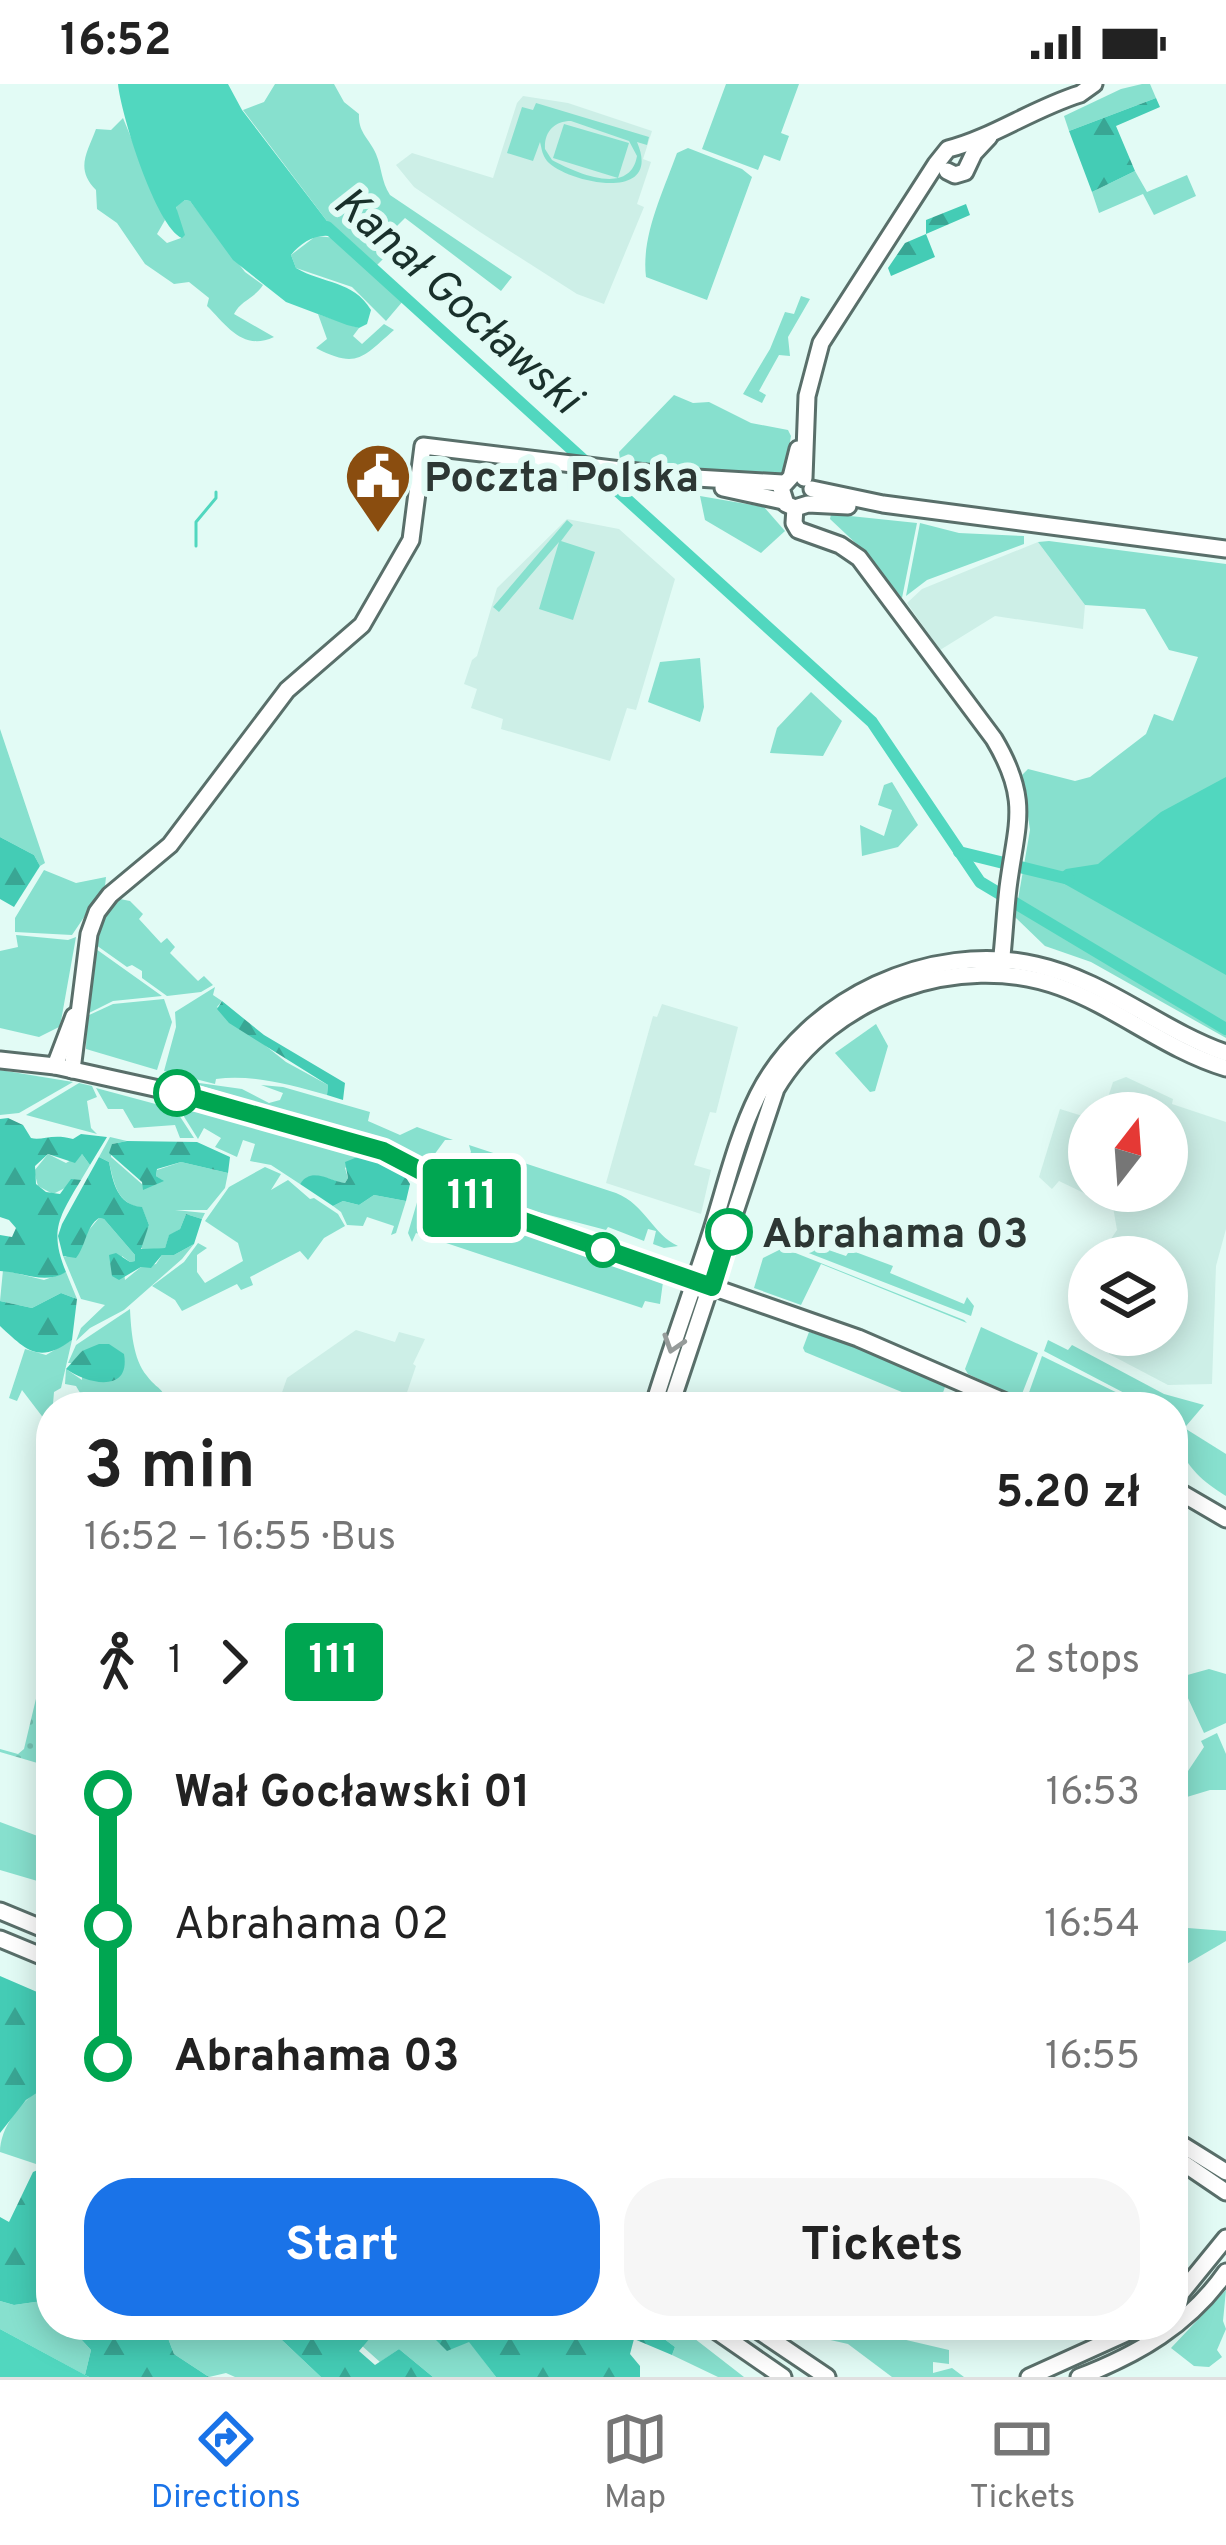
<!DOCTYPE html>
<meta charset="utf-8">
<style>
body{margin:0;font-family:Overpass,sans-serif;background:#f6f6f6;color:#222;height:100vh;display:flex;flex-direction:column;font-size:45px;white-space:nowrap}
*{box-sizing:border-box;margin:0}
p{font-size:39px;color:#767676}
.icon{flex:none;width:66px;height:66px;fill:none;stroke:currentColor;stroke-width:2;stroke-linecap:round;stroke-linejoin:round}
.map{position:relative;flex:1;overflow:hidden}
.panel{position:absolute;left:36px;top:1308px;width:1152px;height:948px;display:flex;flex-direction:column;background:#fff;border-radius:48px;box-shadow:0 6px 30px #0003}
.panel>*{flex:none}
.badge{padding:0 24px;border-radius:9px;font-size:42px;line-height:78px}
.needle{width:78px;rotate:17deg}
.fabs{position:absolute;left:1068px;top:1008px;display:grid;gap:24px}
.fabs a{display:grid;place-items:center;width:120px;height:120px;border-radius:50%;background:#fff;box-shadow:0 6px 30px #0003;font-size:60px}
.map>.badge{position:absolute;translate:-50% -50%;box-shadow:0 0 0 6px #fff}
.legs{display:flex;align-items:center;gap:18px;height:132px;padding:0 48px;font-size:39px}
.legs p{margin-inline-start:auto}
.overview{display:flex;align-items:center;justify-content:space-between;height:204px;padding:0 48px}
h1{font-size:66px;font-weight:700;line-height:90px}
.action{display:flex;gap:24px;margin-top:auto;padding:24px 48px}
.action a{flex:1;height:138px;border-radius:48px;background:#1a73e8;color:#fff;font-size:48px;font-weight:700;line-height:138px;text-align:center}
.action a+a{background:#f6f6f6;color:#222}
ul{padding:0 48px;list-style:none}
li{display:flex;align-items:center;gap:42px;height:132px;font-size:45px}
li i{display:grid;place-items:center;width:18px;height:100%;margin:0 15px;background:currentColor}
li i::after{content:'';width:30px;height:30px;margin:-15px;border:9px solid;border-radius:50%;background:#fff}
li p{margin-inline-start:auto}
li:first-child i{background:linear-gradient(#0000 50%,currentColor 0)}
li:last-child i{background:linear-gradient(currentColor 50%,#0000 0)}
.status{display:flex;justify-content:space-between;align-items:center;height:84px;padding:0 60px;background:#fff;direction:ltr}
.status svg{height:33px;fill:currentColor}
.menu{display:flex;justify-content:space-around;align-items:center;height:168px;border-top:3px solid #e0e0e0;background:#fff;font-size:33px;color:#767676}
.menu a{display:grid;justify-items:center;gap:6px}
.menu .active{color:#1a73e8}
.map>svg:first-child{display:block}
.built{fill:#cdefe7}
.green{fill:#87e0ce;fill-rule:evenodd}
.forest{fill:url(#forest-firs)}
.garden{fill:url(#garden-dots)}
.water{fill:#51d7bf}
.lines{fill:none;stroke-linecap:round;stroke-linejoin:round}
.stream{stroke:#51d7bf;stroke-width:3}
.canal{stroke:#51d7bf;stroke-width:12}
.secondary-casing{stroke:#596f6a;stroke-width:21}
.secondary{stroke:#fff;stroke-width:15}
.oneway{stroke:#969b9a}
.line-1-casing{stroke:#fff;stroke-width:27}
.line-1{stroke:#00a651;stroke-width:18}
.stop-1-dot{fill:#fff;stroke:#00a651;stroke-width:6}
.labels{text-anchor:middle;stroke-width:12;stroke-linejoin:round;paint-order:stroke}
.poi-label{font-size:42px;font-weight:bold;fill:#2d3734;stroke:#e2fbf5;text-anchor:start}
.stop-label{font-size:42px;font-weight:bold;fill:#2d3734;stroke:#e2fbf5;text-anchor:start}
.water-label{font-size:45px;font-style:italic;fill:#19302b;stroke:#e2fbf5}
</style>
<div class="status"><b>16:52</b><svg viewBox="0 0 49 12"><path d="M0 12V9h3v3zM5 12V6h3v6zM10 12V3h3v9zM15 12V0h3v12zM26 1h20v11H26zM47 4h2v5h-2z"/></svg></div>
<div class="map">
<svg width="1226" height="2293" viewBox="0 0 1226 2293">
<defs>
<pattern id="forest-firs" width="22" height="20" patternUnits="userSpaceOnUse" patternTransform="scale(3)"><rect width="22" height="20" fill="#44ccb5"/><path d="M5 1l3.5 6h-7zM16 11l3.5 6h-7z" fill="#39a694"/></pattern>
<pattern id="garden-dots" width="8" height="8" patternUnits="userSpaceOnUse" patternTransform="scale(3)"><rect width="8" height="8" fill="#87e0ce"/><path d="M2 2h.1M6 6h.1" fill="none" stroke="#75c1b2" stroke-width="1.8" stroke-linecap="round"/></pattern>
</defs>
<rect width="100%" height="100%" fill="#e2fbf5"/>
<!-- built -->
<g class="built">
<path d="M523,12L568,19L652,47L643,75L651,78L637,120L644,123L604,220L577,210L480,148L414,103L396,81L412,69L493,94L517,19Z"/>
<path d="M567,435L619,445L675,495L636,626L627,624L610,677L501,645L503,635L471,624L477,605L464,600L472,576L477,572L497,504Z"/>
<path d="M1038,458L1085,521L1083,545L995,532L940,566L907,519L922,505Z"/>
<path d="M662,920L738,943L716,1029L710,1028L694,1081L711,1086L701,1130L606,1099L653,932L657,933Z"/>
<path d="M1126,993L1173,1015L1172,1020L1226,1038V1145L1216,1182L1212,1300L1168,1301L1109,1270L1114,1251H1167V1173H1108L1105,1164L1117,1146L1113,1123L1059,1097L1052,1105L1039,1093L1060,1025L1089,1034V1107H1167V1029H1103L1113,998Z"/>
<path d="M356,1246L395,1258L399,1248L425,1255L413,1280L416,1282L402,1323H277L287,1294Z"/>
</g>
<!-- green -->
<g class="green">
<path d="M275,0H334L344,18L359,30C358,49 369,54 376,70C382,84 381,97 390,111L512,193L501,207L405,134L380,159L390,168L376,182L330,141L243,26L264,18Z"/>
<path d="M726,0H799L781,49L789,52L780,77L764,71L758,86L702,65Z"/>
<path d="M1142,0H1150L1156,14L1069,47L1064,32L1121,5Z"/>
<path d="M536,19L649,53L647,61L637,58C664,121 565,98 547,77C542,70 542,66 540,58L533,77L507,69L522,23L533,26ZM571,37L629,57L637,72C630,113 576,89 552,76L545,65C544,48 554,37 571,37Z"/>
<path d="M123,34L165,136L157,150L167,159L181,154L176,122L185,116L190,117L245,188L263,201C254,215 241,216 234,230L274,253C243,267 228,243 207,222L209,214L189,198L174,200L145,180L117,139L97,125L96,106C75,85 87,69 96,45L111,46Z"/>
<path d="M564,40L629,59L618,94L553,74Z"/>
<path d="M688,64L742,85L752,93L707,216L646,193C641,152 663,108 677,69Z"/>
<path d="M1135,87L1147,108L1187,91L1196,112L1154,131L1143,110L1099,129L1092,108Z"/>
<path d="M316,152L337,154L403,217L386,237L352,203L296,184L291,171Z"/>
<path d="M801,212L810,215L788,253L790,272L779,271L759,307L766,311L762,319L743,310L770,265L785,228L794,230Z"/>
<path d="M318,230L359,244L353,252L362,260L384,240L394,246C362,274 357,285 316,264L327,255Z"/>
<path d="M674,311L693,319L709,318L751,339L788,346L791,352L785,386L771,396L620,376L619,368Z"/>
<path d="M700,412L764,423L785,447L761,469L705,436Z"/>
<path d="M831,430L917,439L902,514L864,467L830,435Z"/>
<path d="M567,436L573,441L561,457L595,468L573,536L539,525L559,458L499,528L493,523Z"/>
<path d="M920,439L959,449L1024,452V460L927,496L906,512Z"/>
<path d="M1049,457L1226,480V954L1091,878L1045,862L1015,833L1030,746L1022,691L1028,685L1075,697L1090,693L1146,650L1154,630L1173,637L1198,573L1169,566L1145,525L1085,521L1038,458Z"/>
<path d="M700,574L704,623L700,638L648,618L660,578Z"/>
<path d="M811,608L842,637L823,672L770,669L777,644Z"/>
<path d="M0,645L45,779L40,782L34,771L0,753Z"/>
<path d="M892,698L918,741L898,763L862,772L860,741L884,752L892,726L878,721L884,701Z"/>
<path d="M44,786L76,799L106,793L105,802L72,851L15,848V834Z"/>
<path d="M120,815L130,817L143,830L139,835L161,859L167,854L175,863L170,869L198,897L204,892L213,901L201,908L167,912L142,894V887L132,881L127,883L96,861L106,830Z"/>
<path d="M16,851L68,856L76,853L61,937L59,943L39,953L0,944V867L18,863Z"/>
<path d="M96,865L162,912L113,917L87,930Z"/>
<path d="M215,903L213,911L222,917L217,923L286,978L328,1001L327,1011C290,1001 252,990 216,995L215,1000L164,987L176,943L175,928Z"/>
<path d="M164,915L172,938L157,986L86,965L87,932L113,920Z"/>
<path d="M876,940L888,962L875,1007L870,1008L835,969Z"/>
<path d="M0,986L73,998L19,1029L0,1031Z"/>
<path d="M185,997L242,1005L269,1019L280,1016L283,1009L261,1001L283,1003L370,1028L368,1037L400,1051L417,1043L453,1056H445L434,1071C444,1075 454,1076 464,1079L471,1068L469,1061L616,1109C646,1121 652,1150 678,1162L664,1164L653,1160L656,1147L648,1145L644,1157L608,1143L606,1146L507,1120L384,1057Z"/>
<path d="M79,999L92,1002L97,1013L87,1017L91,1044L97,1050L26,1031Z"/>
<path d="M96,1004L163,1022L164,1027L179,1031L194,1054H180L175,1041L134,1044L123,1025H108Z"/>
<path d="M184,1027L222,1029L302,1051L360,1072L345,1084L348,1094L345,1099C328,1097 313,1083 300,1100L271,1081L250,1077L255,1060L243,1056L237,1073L215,1063L221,1054L204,1044L198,1055L183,1031Z"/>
<path d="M110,1053L127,1057L112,1060L111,1073L143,1101L162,1096L156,1092L157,1086L181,1078L228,1089L225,1104L207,1126H175L205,1129L202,1135L186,1130L180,1145L169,1152L165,1164L143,1166L140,1162L149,1141L142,1124C117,1120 114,1099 109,1078L99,1073Z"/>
<path d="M48,1070L66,1079L82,1070L90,1081L81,1096L53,1110L38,1102L34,1087Z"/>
<path d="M265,1083L281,1090L271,1106L288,1096L310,1115L314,1114L338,1130L345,1142L324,1154L308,1176L300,1167L250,1193L253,1201L241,1206L237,1200L182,1227L175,1216L152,1202L184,1178L198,1159L207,1164L197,1171V1188L205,1199L243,1177L238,1159L205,1137L229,1103Z"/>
<path d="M437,1101L500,1137L663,1198L660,1220L645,1217L642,1224L416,1149L412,1158L408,1149L420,1108Z"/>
<path d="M374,1111L406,1117L396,1149L391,1151L394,1142L367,1133L363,1142L347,1141L341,1128L333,1122L343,1117L359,1121Z"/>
<path d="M99,1134L104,1135L135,1171V1177L130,1178L122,1172L125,1196L141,1183L156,1180L162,1171H174L194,1160L182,1175L124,1226L90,1244L76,1257L81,1244L105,1221L81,1215L63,1172L66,1173Z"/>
<path d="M776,1148L846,1172L850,1166L893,1182L890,1189L964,1220L967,1213L974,1222L971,1232L788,1161L774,1160L764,1166L768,1152Z"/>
<path d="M783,1164L964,1236L967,1239L821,1180L801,1221L754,1204L763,1174Z"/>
<path d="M3,1186L44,1196L66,1188L77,1215L61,1209L32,1224L0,1217Z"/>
<path d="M130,1225C131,1245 133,1276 147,1292C159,1308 162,1300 168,1323H84L86,1319L76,1302L65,1300L66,1285L82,1296V1267L75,1279H68L76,1261Z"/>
<path d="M981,1243L1038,1269L1020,1315L968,1290L965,1285Z"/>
<path d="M809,1248L863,1263L946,1300L938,1323L805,1268L803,1264Z"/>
<path d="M72,1256L61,1304L54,1308L51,1344L22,1306L17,1317L9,1314L25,1265L46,1271Z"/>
<path d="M1048,1256L1068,1266L1072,1261L1164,1310L1204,1321L1175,1355L1173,1323H1151L1044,1267Z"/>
<path d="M1042,1272L1134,1317L1143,1323H1038L1026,1317Z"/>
<path d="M1186,1345L1226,1370V1412C1202,1397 1188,1385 1177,1358Z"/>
<path d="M1209,1585L1226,1590V1639L1204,1649L1181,1599L1173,1595Z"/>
<path d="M1217,1649L1226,1670V1706H1210L1177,1716L1173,1703L1176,1705L1204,1663L1201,1657Z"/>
<path d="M0,1738L51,1757V1801L0,1786Z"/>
<path d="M1175,1843L1226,1847V1857L1173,1888Z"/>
<path d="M41,2005L47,2021L43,2045L51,2051V2085L0,2068C0,2044 20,2018 41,2005Z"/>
<path d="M1226,2206L1223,2237L1226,2245L1217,2266L1222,2273L1209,2283L1194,2282L1171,2264Z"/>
<path d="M0,2217L14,2221L42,2217L51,2224V2241H68L91,2266L85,2291L0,2245Z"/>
<path d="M163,2241H266L321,2293H235L226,2289L209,2293L174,2270Z"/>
<path d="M411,2241H427L426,2246L469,2257L496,2293H433L399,2265L380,2278L361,2261C375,2249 394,2250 411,2241Z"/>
<path d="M631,2241H677L744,2293H718L672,2271L675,2263L659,2251Z"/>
<path d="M806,2241H863L872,2248L949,2266V2280L933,2278V2289L952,2284L964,2293H892L848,2260L826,2255Z"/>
</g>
<!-- forest -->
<g class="forest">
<path d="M1156,14L1160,23L1116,42L1135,87L1092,108L1069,47Z"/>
<path d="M966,120L970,131L926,150L935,173L891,192L888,184L905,159L926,150V136Z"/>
<path d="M0,753L34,771L40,782L14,823L0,815Z"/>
<path d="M222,917L264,951L345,999L343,1016L327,1011L328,1001L229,939L217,925Z"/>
<path d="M8,1034L23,1041L31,1054C42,1057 52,1049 73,1055L81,1050L107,1053L90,1081L82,1070L75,1079L48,1070L35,1082L36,1100L46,1108L60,1110L71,1095L81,1096C59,1133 49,1147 66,1188C45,1201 22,1188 0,1187V1151L12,1153L16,1144L9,1136L0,1133V1035Z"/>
<path d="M127,1057L197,1058L230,1073L228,1089L181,1078L157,1085L156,1092L164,1097L143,1106L142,1098L109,1069L112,1060Z"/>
<path d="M360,1072L403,1089L410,1100L406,1117L374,1111L359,1121L343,1117L333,1122L300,1100C312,1082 329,1097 345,1099L348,1094L345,1078Z"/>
<path d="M99,1073L109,1078C113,1098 117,1121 142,1123L149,1141L141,1165L165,1164L169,1151L180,1145L186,1130L202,1135L194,1160L174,1171H162L151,1184L141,1183L119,1196L112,1192L109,1171L116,1169L130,1178L135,1177V1171L104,1135L99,1134C86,1142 86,1162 76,1174L63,1172L58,1152L62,1140Z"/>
<path d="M61,1209L77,1215L72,1256C39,1280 27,1267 0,1242V1217L32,1224Z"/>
<path d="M99,1260H109L124,1270C131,1310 87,1300 66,1285L82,1267Z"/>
<path d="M0,1892L51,1914V2051L43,2046L47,2021L41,2006L26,2016L0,2049Z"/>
<path d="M40,2085L51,2092V2224L42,2217L14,2221L0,2217V2133L9,2138L33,2088Z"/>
<path d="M68,2241H163L174,2270L209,2293H89L85,2291L91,2266Z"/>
<path d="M266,2241H411L392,2251L371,2253L359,2267L375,2281L399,2265L433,2293H321Z"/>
<path d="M427,2241H631L659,2251L675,2263L672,2271L634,2255L630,2270L640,2282V2293H496L469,2258L447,2267L426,2246Z"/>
</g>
<!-- garden -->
<path class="garden" d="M39,1602L51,1606V1683L0,1668V1665L18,1670L24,1665Z"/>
<!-- water -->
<g class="water">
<path d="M118,0H228L242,26L330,141L341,150L337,154C320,147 302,157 291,171L296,184C323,200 353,196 371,226L367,240L359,244L347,241L286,218L233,176L190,117L185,116L176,123L185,151L182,154C156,143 121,31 118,0Z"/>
<path d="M1226,693V891L1054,794L1066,785L1098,780L1161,728Z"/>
<path d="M0,2245L89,2293H0Z"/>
</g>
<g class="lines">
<!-- stream -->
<path class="stream" d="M196,462V438L216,414V408"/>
<!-- canal -->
<g class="canal">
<path d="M327,143L872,638L980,798L1226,945"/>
<path d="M959,768L1069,795"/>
</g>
<defs>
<g id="secondary">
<path d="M947,87L955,91L965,88L974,69L989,53"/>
<path d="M798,365L791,393L781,404L786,420L795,424L808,420L848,422"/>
<path d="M804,394L807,312L821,259L936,80L948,65C992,54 1034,24 1080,10L1094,0"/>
<path d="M723,404L783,417"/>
<path d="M812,405L883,420L1226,465"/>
<path d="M795,424L794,439L798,446L840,461L859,474L994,655C1031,717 1016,740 1008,804C1005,830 1004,856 1001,881"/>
<path d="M0,976L55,982L177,1009L371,1063L501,1129L858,1254L1017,1323"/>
<path d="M55,982L74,932"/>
<path d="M72,986L89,850L97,828L110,811L170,761L287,606L362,541L411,456L423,362L679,393L783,399"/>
<path d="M653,1323C670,1267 690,1213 708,1158C724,1110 735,1057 758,1011C807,914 931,857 1036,881C1105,896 1160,946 1226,969"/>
<path d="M670,1323L776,1005C831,912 959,866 1060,903C1118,924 1166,966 1226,984"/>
<path d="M1173,1404L1226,1435"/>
<path d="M0,1827L51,1848"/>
<path d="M0,1855L51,1876"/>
<path d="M1173,2055L1226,2088"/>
<path d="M1173,2072L1226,2108"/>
<path d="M1173,2219L1226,2154"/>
<path d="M708,2241L783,2293"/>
<path d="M750,2241L827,2293"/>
<path d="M1029,2293L1144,2241"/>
<path d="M1079,2293C1137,2271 1189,2241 1226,2188"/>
</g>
</defs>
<!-- secondary casing -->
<use href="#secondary" class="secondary-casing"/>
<!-- secondary -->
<use href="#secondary" class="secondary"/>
</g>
<!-- one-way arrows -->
<defs><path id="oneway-chevron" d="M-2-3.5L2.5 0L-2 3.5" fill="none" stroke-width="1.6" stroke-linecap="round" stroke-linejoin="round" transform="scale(3)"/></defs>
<use class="oneway" href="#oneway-chevron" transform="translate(673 1260) rotate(108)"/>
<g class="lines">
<defs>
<path id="line-1" d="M177,1009L383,1067L501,1129L712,1203L729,1148"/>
</defs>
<!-- line-1 casing -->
<use href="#line-1" class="line-1-casing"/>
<!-- line-1 -->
<use href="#line-1" class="line-1"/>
</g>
<!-- icons -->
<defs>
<symbol id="civic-pin" viewBox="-11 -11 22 30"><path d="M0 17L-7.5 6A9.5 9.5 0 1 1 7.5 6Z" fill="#8a4d0f" stroke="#e2fbf5"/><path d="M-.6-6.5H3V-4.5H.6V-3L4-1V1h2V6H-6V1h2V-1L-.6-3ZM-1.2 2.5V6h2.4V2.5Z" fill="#fff"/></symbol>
</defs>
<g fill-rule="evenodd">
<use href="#civic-pin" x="340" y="354" width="76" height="104"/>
</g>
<!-- markers -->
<g class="stop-1-dot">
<circle cx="177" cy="1009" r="21"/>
<circle cx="729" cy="1148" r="21"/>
<circle cx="603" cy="1166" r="15"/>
</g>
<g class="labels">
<!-- poi labels -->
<g class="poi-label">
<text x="424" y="407">Poczta Polska</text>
</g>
<!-- stop labels -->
<g class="stop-label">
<text x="762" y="1163">Abrahama 03</text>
</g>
<!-- water labels -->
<g class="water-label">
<text transform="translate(459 215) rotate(42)" y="16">Kanał Gocławski</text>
</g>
</g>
</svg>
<div class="fabs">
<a><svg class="needle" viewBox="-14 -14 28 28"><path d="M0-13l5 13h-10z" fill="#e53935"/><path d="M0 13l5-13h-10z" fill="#767676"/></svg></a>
<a><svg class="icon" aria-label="layers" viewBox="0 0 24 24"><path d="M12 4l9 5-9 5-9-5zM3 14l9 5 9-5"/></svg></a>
</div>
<b class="badge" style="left:472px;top:1114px;background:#00a651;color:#fff">111</b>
<section class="panel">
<div class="overview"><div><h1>3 min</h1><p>16:52 – 16:55 · Bus</p></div><b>5.20 zł</b></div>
<div class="legs"><svg class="icon" aria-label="walk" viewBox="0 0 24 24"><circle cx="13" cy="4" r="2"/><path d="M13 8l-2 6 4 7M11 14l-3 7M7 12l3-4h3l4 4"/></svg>1<svg class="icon" aria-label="forward" viewBox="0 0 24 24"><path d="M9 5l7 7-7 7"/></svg><b class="badge" style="background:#00a651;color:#fff">111</b><p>2 stops</p></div>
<ul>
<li><i style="color:#00a651"></i><b>Wał Gocławski 01</b><p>16:53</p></li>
<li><i style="color:#00a651"></i><span>Abrahama 02</span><p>16:54</p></li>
<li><i style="color:#00a651"></i><b>Abrahama 03</b><p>16:55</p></li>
</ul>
<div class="action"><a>Start</a><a>Tickets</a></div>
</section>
</div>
<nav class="menu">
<a class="active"><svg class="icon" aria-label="directions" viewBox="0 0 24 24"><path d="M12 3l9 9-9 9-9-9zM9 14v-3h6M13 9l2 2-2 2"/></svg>Directions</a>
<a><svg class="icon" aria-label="map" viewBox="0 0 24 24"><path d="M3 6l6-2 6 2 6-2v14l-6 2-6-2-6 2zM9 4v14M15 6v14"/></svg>Map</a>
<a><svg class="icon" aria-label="tickets" viewBox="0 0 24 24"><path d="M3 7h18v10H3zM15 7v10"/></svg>Tickets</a>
</nav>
